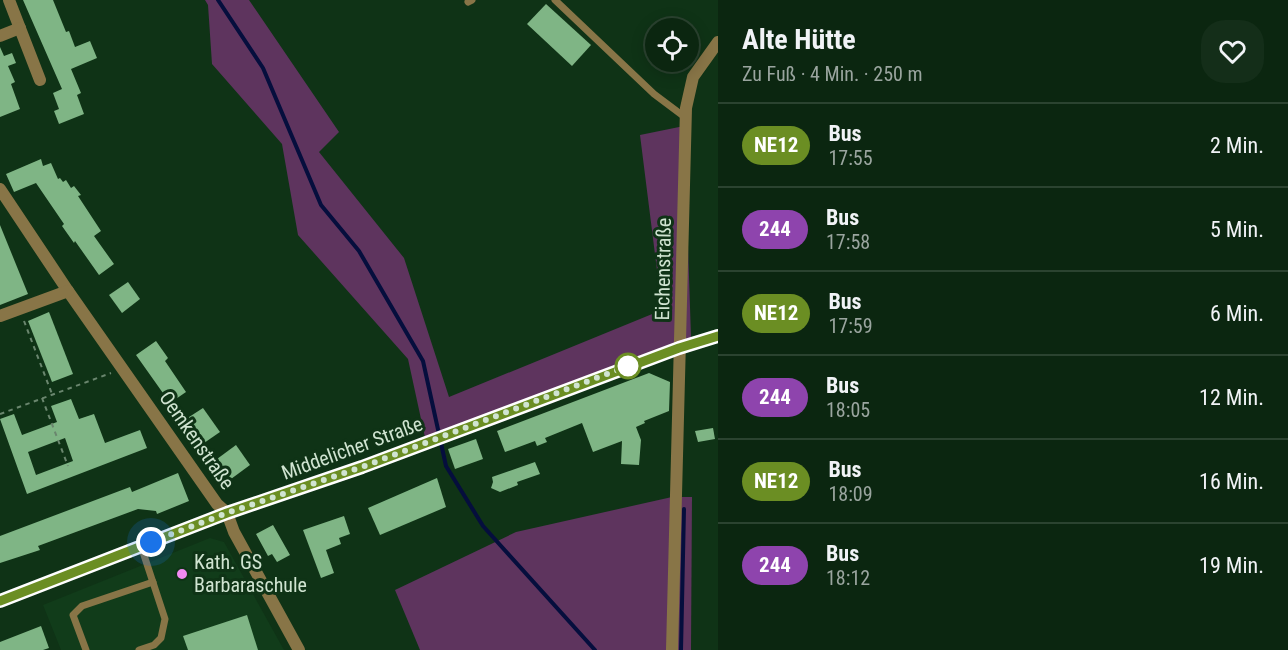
<!DOCTYPE html>
<html lang="de">
<meta charset="utf-8">
<style>
body{margin:0;font-family:"Roboto Condensed",sans-serif;background:#142e19;color:#f1f3f6;height:100vh;display:flex;flex-direction:column;font-size:22px;white-space:nowrap}
*{box-sizing:border-box;margin:0}
p{font-size:20px;color:#9aa59f}
.icon{flex:none;width:33px;height:33px;fill:none;stroke:currentColor;stroke-width:2;stroke-linecap:round;stroke-linejoin:round}
.map{position:relative;flex:1;overflow:hidden}
.side{display:flex;flex-direction:column;background:#0b2610;width:570px}
.side>*{flex:none}
.badge{padding:0 12px;border-radius:20px;font-size:21px;line-height:39px}
.controls{position:absolute;left:645px;top:18px;display:grid;gap:12px}
.controls a{display:grid;place-items:center;width:54px;height:54px;border-radius:50%;background:#0b2610;box-shadow:0 3px 15px #0003,0 0 0 2px #2b4330;font-size:30px}
.you{position:absolute;width:30px;height:30px;margin:-15px;border:4px solid #fff;border-radius:50%;background:#1a73e8;box-shadow:0 0 0 9px #1a73e833}
.map>.badge{position:absolute;translate:-50% -50%;box-shadow:0 0 0 3px #fff}
.round{display:grid;place-items:center;flex:none;width:63px;height:63px;border-radius:24px;background:#142e19}
.headline{display:flex;align-items:center;justify-content:space-between;height:102px;padding:0 24px}
h1{font-size:28px;font-weight:700;line-height:45px}
ul{padding:0;list-style:none}
li{display:flex;align-items:center;gap:18px;height:84px;padding:0 24px;border-top:2px solid #2b4330}
li div{flex:1}
li b{display:block;font-size:22px}
li em{font-style:normal}
li .badge{min-width:66px;font-weight:700;text-align:center}
main{display:flex;flex:1;min-height:0}
.map>svg:first-child{display:block}
.built{fill:#113c1a}
.green{fill:#5e345e}
.lines{fill:none;stroke-linecap:round;stroke-linejoin:round}
.stream{stroke:#050e3d;stroke-width:4}
.building{fill:#7fb585;fill-rule:evenodd}
.path{stroke:#6a866e;stroke-width:2;stroke-dasharray:4.5 4.5;stroke-linecap:butt}
.lane{stroke:#887547;stroke-width:7}
.street{stroke:#887547;stroke-width:12}
.secondary{stroke:#be9f53;stroke-width:12}
.line-casing{stroke:#fff;stroke-width:14}
.line{stroke:#6b8e23;stroke-width:9}
.walk{stroke:#d0e4d1;stroke-width:6;stroke-dasharray:0 10.8}
.stop-dot{fill:#fff;stroke:#6b8e23;stroke-width:3}
.poi-dot{fill:#f28af2;stroke:#0f3316;stroke-width:2}
.labels{text-anchor:middle;stroke-width:6;stroke-linejoin:round;paint-order:stroke}
.street-label{font-size:20px;fill:#d0e4d1;stroke:#0f3316}
.poi-label{font-size:20px;fill:#d0e4d1;stroke:#0f3316;text-anchor:start}
</style>
<main>
<div class="map">
<svg width="718" height="650" viewBox="0 0 718 650">
<rect width="100%" height="100%" fill="#0f3316"/>
<!-- built -->
<path class="built" d="M210,538L224,542L284,650H61L43,605Z"/>
<!-- green -->
<g class="green">
<path d="M205,0H249L339,132L319,152L404,258L449,397L662,310L640,135L684,126L691,337L679,348L426,442L408,359L298,235L282,144L212,64L208,5Z"/>
<path d="M672,497H692L691,650H420L395,590L516,532Z"/>
</g>
<g class="lines">
<!-- stream -->
<g class="stream">
<path d="M218,0L263,68L321,205L359,251L423,361L446,466L483,526L595,650"/>
<path d="M681,650L684,509"/>
</g>
</g>
<!-- building -->
<g class="building">
<path d="M23,0H53L66,32L69,31L75,47L90,41L97,58L71,69L81,93L77,95L84,114L59,124L54,111L59,109L53,93L62,89Z"/>
<path d="M546,4L591,45L572,66L527,24Z"/>
<path d="M0,47L4,56L12,53L16,63L8,66L15,82L11,84L20,109L0,117Z"/>
<path d="M41,159L43,166L51,163L58,179L60,178L63,182L66,180L71,188L74,186L81,195L78,196L101,231L94,236L114,264L99,275L75,241L74,243L62,226L64,224L36,183L14,192L6,174Z"/>
<path d="M0,225L28,294L0,305Z"/>
<path d="M128,282L140,299L122,313L109,295Z"/>
<path d="M49,312L73,374L52,382L28,321Z"/>
<path d="M156,341L168,358L165,361L186,392L170,403L136,355Z"/>
<path d="M649,373L670,382L669,411L644,421L645,423L636,427L641,440L639,465L621,464L622,441L593,452L582,423L545,438L547,442L537,446L535,441L505,452L497,431Z"/>
<path d="M71,399L79,419L94,414L105,443L140,430L147,448L27,494L0,419L14,414L22,435L57,422L51,406ZM65,438L73,461L36,475L28,452Z"/>
<path d="M203,408L220,432L204,443L186,419Z"/>
<path d="M713,428L715,439L698,442L695,431Z"/>
<path d="M476,439L483,459L455,469L448,449Z"/>
<path d="M236,445L250,465L231,479L217,459Z"/>
<path d="M535,462L540,474L517,482L518,485L500,492L491,488L493,482L492,477Z"/>
<path d="M178,473L189,501L157,514L156,511L138,509L38,546L40,550L0,563V536L130,487L132,492Z"/>
<path d="M437,478L446,507L380,535L368,508Z"/>
<path d="M344,516L350,534L339,538L341,544L326,550L334,573L321,578L303,530Z"/>
<path d="M273,525L290,555L277,562L272,554L268,556L256,534Z"/>
<path d="M247,615L258,650H188L183,636Z"/>
<path d="M41,626L49,648L43,650H0V642Z"/>
</g>
<g class="lines">
<!-- path -->
<g class="path">
<path d="M24,321L52,394"/>
<path d="M42,398L68,466"/>
<path d="M0,414L111,373"/>
</g>
<!-- lane -->
<g class="lane">
<path d="M555,0L654,94L686,118"/>
<path d="M468,2L472,0"/>
<path d="M86,650L73,615L82,606L153,582"/>
<path d="M139,650L154,645L161,638L165,619L141,546"/>
</g>
<!-- street -->
<g class="street">
<path d="M9,0L40,80"/>
<path d="M0,36L20,28"/>
<path d="M0,189L68,291L217,504L227,513L234,532L299,650"/>
<path d="M0,316L68,291"/>
<path d="M672,650L686,108L693,77L718,42"/>
</g>
<!-- secondary -->
<path class="secondary" d="M0,601L227,513L362,467L679,348L718,336"/>
</g>
<g class="lines">
<defs>
<path id="line" d="M0,601L227,513L362,467L679,348L718,336"/>
</defs>
<!-- line casing -->
<use href="#line" class="line-casing"/>
<!-- line -->
<use href="#line" class="line"/>
<!-- walk -->
<path class="walk" d="M151,542L227,513L362,467L628,366"/>
</g>
<!-- markers -->
<circle class="stop-dot" cx="628" cy="366" r="12"/>
<circle class="poi-dot" cx="182" cy="574" r="6"/>
<g class="labels">
<!-- street labels -->
<g class="street-label">
<text transform="translate(663 269) rotate(-89)" y="7">Eichenstraße</text>
<text transform="translate(197 440) rotate(55)" y="7">Oemkenstraße</text>
<text transform="translate(352 448) rotate(-20)" y="7">Middelicher Straße</text>
</g>
<!-- poi labels -->
<g class="poi-label">
<text x="194" y="569">Kath. GS<tspan x="194" dy="23">Barbaraschule</tspan></text>
</g>
</g>
</svg>
<div class="controls">
<a><svg class="icon" aria-label="locate" viewBox="0 0 24 24"><circle cx="12" cy="12" r="6"/><path d="M12 2v4M12 18v4M2 12h4M18 12h4"/></svg></a>
</div>
<div class="you" style="left:151px;top:542px"></div>
</div>
<section class="side">
<div class="headline"><div><h1>Alte Hütte</h1><p>Zu Fuß · 4 Min. · 250 m</p></div><a class="round"><svg class="icon" aria-label="heart" viewBox="0 0 24 24"><path d="M12 20l-8-8c-3-5 5-10 8-4 3-6 11-1 8 4z"/></svg></a></div>
<ul>
<li><span class="badge" style="background:#6b8e23;color:#fff">NE12</span><div><b>Bus</b><p>17:55</p></div><em>2 Min.</em></li>
<li><span class="badge" style="background:#8e44ad;color:#fff">244</span><div><b>Bus</b><p>17:58</p></div><em>5 Min.</em></li>
<li><span class="badge" style="background:#6b8e23;color:#fff">NE12</span><div><b>Bus</b><p>17:59</p></div><em>6 Min.</em></li>
<li><span class="badge" style="background:#8e44ad;color:#fff">244</span><div><b>Bus</b><p>18:05</p></div><em>12 Min.</em></li>
<li><span class="badge" style="background:#6b8e23;color:#fff">NE12</span><div><b>Bus</b><p>18:09</p></div><em>16 Min.</em></li>
<li><span class="badge" style="background:#8e44ad;color:#fff">244</span><div><b>Bus</b><p>18:12</p></div><em>19 Min.</em></li>
</ul>
</section>
</main>
